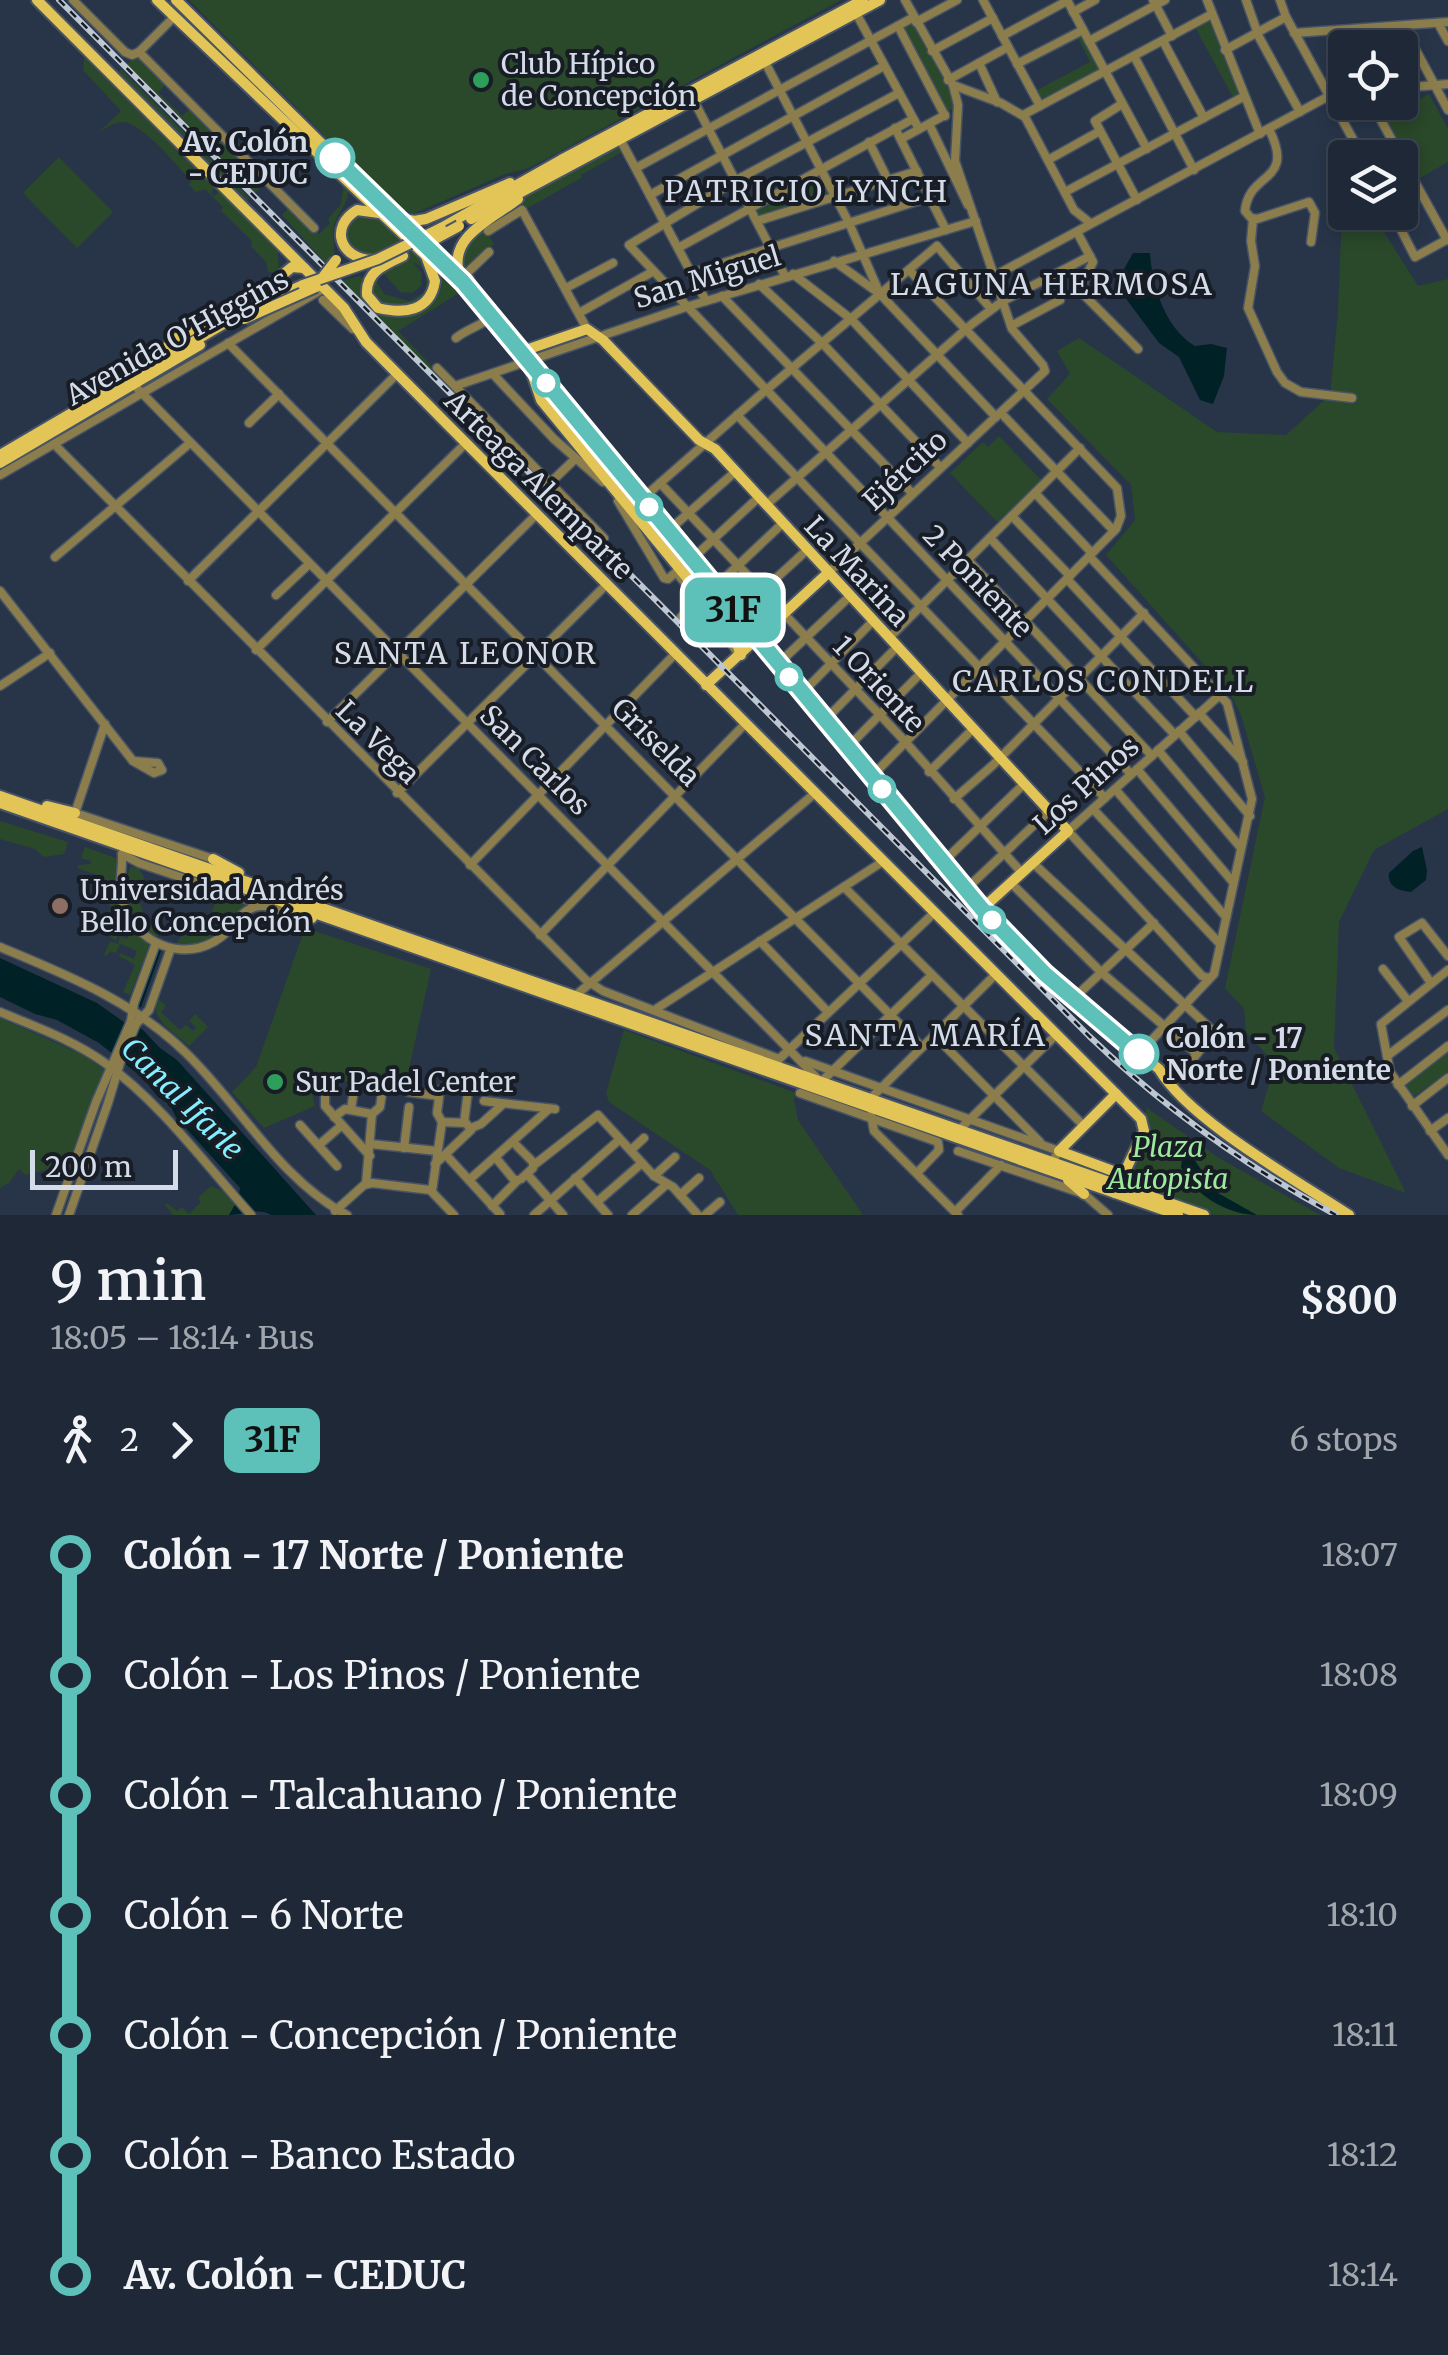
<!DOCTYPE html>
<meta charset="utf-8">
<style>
body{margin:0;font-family:Merriweather,serif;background:#2b3442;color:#f1f3f6;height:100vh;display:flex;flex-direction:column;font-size:38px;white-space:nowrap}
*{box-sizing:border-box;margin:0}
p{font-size:32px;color:#a1a6ad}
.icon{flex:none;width:55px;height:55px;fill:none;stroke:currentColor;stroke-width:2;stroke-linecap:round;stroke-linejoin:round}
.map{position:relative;height:1215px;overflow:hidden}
.side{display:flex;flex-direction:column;background:#1e2837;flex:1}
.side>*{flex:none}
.badge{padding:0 20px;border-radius:15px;font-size:35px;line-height:65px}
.tools{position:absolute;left:1328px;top:30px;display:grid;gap:20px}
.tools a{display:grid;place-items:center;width:90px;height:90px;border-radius:10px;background:#1e2837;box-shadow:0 5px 15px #0003,0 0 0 2px #3c4452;font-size:50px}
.scale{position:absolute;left:30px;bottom:25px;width:148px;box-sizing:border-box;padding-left:10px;border:5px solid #d3dce8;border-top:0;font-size:28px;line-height:35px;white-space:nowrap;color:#d3dce8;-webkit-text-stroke:8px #171c25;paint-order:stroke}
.map>.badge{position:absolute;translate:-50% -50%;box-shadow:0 0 0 5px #fff}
.legs{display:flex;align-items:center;gap:15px;height:110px;padding:0 50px;font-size:32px}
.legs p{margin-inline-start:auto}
.headline{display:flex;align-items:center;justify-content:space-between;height:170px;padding:0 50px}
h1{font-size:55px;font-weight:600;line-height:75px}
ul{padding:0 50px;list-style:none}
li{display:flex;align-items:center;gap:35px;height:120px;font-size:38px}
li i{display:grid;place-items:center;width:15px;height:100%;margin:0 12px;background:currentColor}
li i::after{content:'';width:25px;height:25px;margin:-12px;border:8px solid;border-radius:50%;background:#1e2837}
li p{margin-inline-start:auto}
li:first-child i{background:linear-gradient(#0000 50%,currentColor 0)}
li:last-child i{background:linear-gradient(currentColor 50%,#0000 0)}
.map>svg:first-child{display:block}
.green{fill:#2a482a}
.water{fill:#002126}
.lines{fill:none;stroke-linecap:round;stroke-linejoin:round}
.stream{stroke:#002126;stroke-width:2.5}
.minor-casing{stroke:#475366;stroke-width:11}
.major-casing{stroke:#475366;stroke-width:14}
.minor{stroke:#8b7d4c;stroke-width:8}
.major{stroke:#e3c557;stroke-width:10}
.rail-casing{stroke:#bdc6d3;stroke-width:6}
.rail{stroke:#171c25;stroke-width:2.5;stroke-dasharray:8;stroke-linecap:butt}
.major-bridge-casing{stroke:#475366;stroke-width:14;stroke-linecap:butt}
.major-bridge{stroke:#e3c557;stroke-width:10}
.line-1-casing{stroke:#fff;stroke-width:22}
.line-1{stroke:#5dc1b9;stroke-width:15}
.leisure-dot{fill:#2e9e5b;stroke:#171c25;stroke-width:4}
.stop-1-dot{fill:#fff;stroke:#5dc1b9;stroke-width:5}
.education-dot{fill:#8d6e63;stroke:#171c25;stroke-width:4}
.labels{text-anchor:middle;stroke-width:8;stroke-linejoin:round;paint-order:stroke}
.poi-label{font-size:28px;fill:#d3dce8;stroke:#171c25;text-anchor:start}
.stop-label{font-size:28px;font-weight:bold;fill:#d3dce8;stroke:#171c25;text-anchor:end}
.street-label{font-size:28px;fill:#d3dce8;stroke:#171c25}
.park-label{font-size:28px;font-style:italic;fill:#9ee99e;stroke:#171c25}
.neighbourhood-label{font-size:30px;letter-spacing:2.5px;fill:#d3dce8;stroke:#171c25}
.water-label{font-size:30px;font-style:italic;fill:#83eefe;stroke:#171c25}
</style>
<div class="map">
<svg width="1448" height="1215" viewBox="0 0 1448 1215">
<rect width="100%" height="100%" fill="#283549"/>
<!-- green -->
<g class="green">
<path d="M189,0H841L529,168L505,174L413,214L393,204Z"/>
<path d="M1209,20L1239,94L1234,99L1195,27Z"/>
<path d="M912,22L953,97L954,108L947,112L902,26Z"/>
<path d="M1082,34L1100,72L1040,101L1035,91L1090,62L1077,36Z"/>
<path d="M137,55L167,83L158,92L182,116L191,108L265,183L255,193L127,64Z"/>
<path d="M84,58L214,188L211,193L214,196L219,192L278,251L279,272H268L266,262L251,246L252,241L221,211L223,207L205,189L196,192L189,185L191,181C177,166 141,121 122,122C114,122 105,129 99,132L121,111L83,70Z"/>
<path d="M121,69L249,198L246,202L119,72Z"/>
<path d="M1429,94L1448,129V162L1420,178L1386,118Z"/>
<path d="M617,147L622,152L581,175V178L526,209L523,204L486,231L494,244L463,273L459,260C480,212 571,171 617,147Z"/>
<path d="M59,157L113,212L77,248L23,193Z"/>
<path d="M819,172L831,196L759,217L754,208Z"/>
<path d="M344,179C357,200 335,210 333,232C333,240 335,248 334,257L327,265L282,215L290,207L319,234L330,223L328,219L341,204Z"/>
<path d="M1345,211L1372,213L1418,286L1448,279V809L1374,850L1339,922L1334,1048L1406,1193L1339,1168L1261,1111L1275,1064L1246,1032L1244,1009L1225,988L1265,797L1241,715L1231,695L1106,555L1135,520L1131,485L1047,399L1070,374L1057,351L1079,338L1217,432L1286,435L1330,395L1338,312L1342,212Z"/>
<path d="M354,215H376L423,260L433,278L424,301L399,309L375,302L370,293L374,277L384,294L409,301L427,291L425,269L413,262L422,274L421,286L412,293L400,292L366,253H352C344,238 343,228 354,215Z"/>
<path d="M437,274L459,293L398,331L557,496L342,281L359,276L365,280L371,306L420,311Z"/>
<path d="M999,436L1042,481L997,522L950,473L983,442L988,447Z"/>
<path d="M0,821L68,842L64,854L44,857L35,849L0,839Z"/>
<path d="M85,847L118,859L117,896L121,908L110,906L102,887L105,878L77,868L78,865L91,864V861L81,858Z"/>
<path d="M131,866L139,869L144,877L138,897L146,920L165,927L164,933L155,937C132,923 118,891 131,866Z"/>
<path d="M227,898L249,906C227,929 209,947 176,945L182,935C205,935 208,922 215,903Z"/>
<path d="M109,909L122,911L150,944L130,995L123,992L135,965L119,956L120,953L134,959L137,951L120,944L116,953L110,951L107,956L104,955L110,941L118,944L120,936L127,939L129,935L120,930L116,941L108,935L113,920Z"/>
<path d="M305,928L431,969L407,1078C379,1088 334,1081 307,1073L315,1106L264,1128L232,1092L256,1067Z"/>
<path d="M157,998L166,1006L161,1012L180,1030L186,1025L193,1031L196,1027L189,1021L195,1014L208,1027L189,1046C174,1032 150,1021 157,998Z"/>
<path d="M0,1018L84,1055L104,1070L66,1168L55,1174L45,1170L26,1175L19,1169L9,1183L0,1188Z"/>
<path d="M624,1030L796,1093L794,1100L798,1120L863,1215H738L710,1170L609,1102L606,1093Z"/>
<path d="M1448,1049V1072L1412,1098L1403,1083Z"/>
<path d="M1147,1108L1219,1158L1320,1215H1214L1125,1183L1124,1178L1147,1132L1144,1116Z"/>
<path d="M211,1186L223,1191L235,1204L229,1215H173L165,1205L167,1203L177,1211L182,1207L189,1214L201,1202L198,1198Z"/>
</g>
<!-- water -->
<g class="water">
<path d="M1133,253H1150C1152,286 1165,328 1195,346L1211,344L1227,348L1224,376L1213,404L1200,400L1179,357L1159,343L1124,296V269Z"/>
<path d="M1422,847L1427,870L1426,880L1411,892C1400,891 1387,887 1389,873L1413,851Z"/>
<path d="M0,958L97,1003L128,1025L142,1029L160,1048L177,1060L316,1215H271C259,1207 243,1215 229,1215L238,1200L240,1188L176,1117L170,1105L158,1097L144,1079L99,1043L57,1020L35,1014L0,997Z"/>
<path d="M1184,1144L1216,1192L1257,1215C1228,1215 1192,1194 1181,1167Z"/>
</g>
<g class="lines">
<!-- stream -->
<path class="stream" d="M140,1006L160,950"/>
<defs>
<g id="minor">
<path d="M73,0L125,52L132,55L139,52"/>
<path d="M905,0L953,85L1001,103L1025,117L1074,210L1089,222"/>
<path d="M983,0L1040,106"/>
<path d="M1067,0L1147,149"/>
<path d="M1153,0L1172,36"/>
<path d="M1207,0L1260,134"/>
<path d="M1246,0L1259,37L1300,112"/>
<path d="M1280,0L1286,17L1361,154"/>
<path d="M1073,12L1095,0"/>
<path d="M856,13L919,129"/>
<path d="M916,22L957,0"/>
<path d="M1438,23L1448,41"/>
<path d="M898,26L945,116"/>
<path d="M1403,26L1448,110"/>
<path d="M1367,29L1377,48"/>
<path d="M1330,31L1345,57"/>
<path d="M1294,33L1448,22"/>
<path d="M1002,36L1067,1"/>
<path d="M1089,41L1165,0"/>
<path d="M1163,41L1204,118"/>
<path d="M1225,50L1286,17"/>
<path d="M932,51L993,18"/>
<path d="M139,52L314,228"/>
<path d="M139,52L174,17"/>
<path d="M1134,56L1194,170"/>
<path d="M765,62L849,223L880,294"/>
<path d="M979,63L997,102"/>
<path d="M1017,64L1083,30"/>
<path d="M948,80L1008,47"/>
<path d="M1400,88L1448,84"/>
<path d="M899,93L740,178L629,245L1131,774"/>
<path d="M694,101L785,276"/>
<path d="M1371,102L1447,240"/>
<path d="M1122,104L1095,121L1137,200"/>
<path d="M1023,115L1212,14"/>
<path d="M929,124L968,205"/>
<path d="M895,128L946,230"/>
<path d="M1269,129C1296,184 1249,170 1245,211L1251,218L1257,219L1309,202L1315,213L1311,242"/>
<path d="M620,139L706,301"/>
<path d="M901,139L945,115"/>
<path d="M869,142L888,180"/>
<path d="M1048,160L1100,131"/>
<path d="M636,168L914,17"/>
<path d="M1065,192L1243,97"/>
<path d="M650,195L884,66"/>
<path d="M1392,212L1415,257L1448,239"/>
<path d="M1253,219L1251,241L1255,266L1248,308L1277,372L1285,383L1301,392L1352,398"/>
<path d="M757,221L917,171"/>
<path d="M488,231L522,210L587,329"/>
<path d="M1077,232L1093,262L1083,282L1084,295L1138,349"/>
<path d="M937,246L991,309"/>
<path d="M678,248L913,119"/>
<path d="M834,261L880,294L996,417"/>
<path d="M692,273L930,197"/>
<path d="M793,274L851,319L968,443"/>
<path d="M994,276L1329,96L1345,93"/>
<path d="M759,284L823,344L940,467"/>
<path d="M465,286L470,280L467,273L489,252"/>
<path d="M566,288L613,263"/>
<path d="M722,296L912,493"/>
<path d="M323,300L353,329"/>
<path d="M579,313L652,272"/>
<path d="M1011,326L1060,300"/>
<path d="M456,338C467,329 479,327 491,317"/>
<path d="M228,343L922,1047"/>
<path d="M437,368L604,538"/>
<path d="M493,374L554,439L603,482"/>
<path d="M133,384L821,1082L932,975"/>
<path d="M455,386L686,307L976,221"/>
<path d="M1001,413L1114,531"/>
<path d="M737,415L1105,798"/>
<path d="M249,423L279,394"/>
<path d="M54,444L586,980L603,991L779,1059"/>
<path d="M0,475L321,290"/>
<path d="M551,482L575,459"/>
<path d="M660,483L900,736L1022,873"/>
<path d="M1035,493L1092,553"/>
<path d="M642,499L759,396L937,246"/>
<path d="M618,501L664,578L668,579L676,572L720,626L737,652"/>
<path d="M766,505L972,324L1003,301L1090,256"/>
<path d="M1012,516L1070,576"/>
<path d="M668,531L735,472"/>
<path d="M990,538L1175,735"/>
<path d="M1089,556L1227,703L1252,799L1214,974L1147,1045"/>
<path d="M55,557L190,443"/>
<path d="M692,559L759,497"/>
<path d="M968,560L1152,756"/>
<path d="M828,573L1045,371L1043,365L1012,329L955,161L958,105L953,85"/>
<path d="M1067,579L1196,717"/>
<path d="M188,581L397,374"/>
<path d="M715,587L783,523"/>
<path d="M0,591L133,761L154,773L162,770L158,763L133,761"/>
<path d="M276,595L309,564"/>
<path d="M737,614L807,550"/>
<path d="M681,617L699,601"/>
<path d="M889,638L1080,448"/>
<path d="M758,640L982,909"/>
<path d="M707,642L721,630"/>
<path d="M256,650L465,444"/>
<path d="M778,664L850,596"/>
<path d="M0,686L50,653"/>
<path d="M802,693L873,621"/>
<path d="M1199,713L1243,762"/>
<path d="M825,720L897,647"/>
<path d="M327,722L536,515"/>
<path d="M105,724L75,813L213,859"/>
<path d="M1179,731L1250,816"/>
<path d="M847,748L921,673"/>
<path d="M1158,750L1241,848"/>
<path d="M1137,769L1232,881"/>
<path d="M929,772L973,729"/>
<path d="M871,777L1116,529L1121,516L1117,488L909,270"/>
<path d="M1115,789L1225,916"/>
<path d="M397,793L606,585"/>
<path d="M954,799L993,765L1144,613"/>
<path d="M1093,809L1220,944"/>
<path d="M122,854C123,869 118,885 122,900C133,943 185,965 221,937C236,925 243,905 263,906"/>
<path d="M122,854L139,863L289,914"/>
<path d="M942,863L1024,784"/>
<path d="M1033,863L1214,1032L1181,1074"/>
<path d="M470,865L675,654"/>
<path d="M1011,883L1102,973L1197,1054"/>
<path d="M844,887L1084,1126"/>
<path d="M965,890L1049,811"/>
<path d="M540,935L745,724"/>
<path d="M760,941L828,1012"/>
<path d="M0,947C67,975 133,1001 186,1053C240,1105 280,1180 347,1215"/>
<path d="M1383,969L1408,1001"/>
<path d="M1448,970L1381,1024L1390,1072L1448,1155"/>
<path d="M1209,978L1202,976L1068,831L1221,694"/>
<path d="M1431,983L1399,937L1422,923L1448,956"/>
<path d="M575,996L814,794"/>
<path d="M1073,999L1154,923"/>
<path d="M656,1009L882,862"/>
<path d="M0,1012C36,1027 73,1040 105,1063C161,1103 205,1164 251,1215"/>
<path d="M934,1035L1040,1142"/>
<path d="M1387,1056L1448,1010"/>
<path d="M805,1061L1059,1151L1052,1162"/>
<path d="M776,1062L933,914"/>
<path d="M1398,1085L1448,1046"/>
<path d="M440,1090L437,1113L442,1122"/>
<path d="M408,1092L439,1096"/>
<path d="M800,1093L938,1142L939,1150L917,1173"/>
<path d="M325,1095V1106L370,1156"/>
<path d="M870,1099L994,976"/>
<path d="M484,1101L555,1109"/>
<path d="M1412,1106L1448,1078"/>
<path d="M351,1110L354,1089"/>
<path d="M372,1114L380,1107L383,1086"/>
<path d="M871,1115L874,1131L958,1215"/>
<path d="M334,1117L345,1109L372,1114"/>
<path d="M464,1123L468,1091"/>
<path d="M300,1125L337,1166"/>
<path d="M471,1128L481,1124L503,1104"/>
<path d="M959,1130L1055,1036"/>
<path d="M1430,1131L1448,1118"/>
<path d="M371,1144L437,1151"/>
<path d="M319,1145L342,1125"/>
<path d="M404,1148L409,1107"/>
<path d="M631,1150L644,1138"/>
<path d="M958,1151L1084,1194L1108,1215"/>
<path d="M446,1155L500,1214"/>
<path d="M496,1158L515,1181L521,1179L533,1168V1162L514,1143"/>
<path d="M435,1164L471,1130L466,1123L442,1122"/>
<path d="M534,1165L598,1115L654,1176L673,1187L698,1215"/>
<path d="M527,1174L563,1215"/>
<path d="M654,1176L675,1157"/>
<path d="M575,1178L608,1215"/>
<path d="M469,1180L549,1109"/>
<path d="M366,1184L372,1114"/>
<path d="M432,1191L442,1122"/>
<path d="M680,1195L699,1178"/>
<path d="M597,1202L642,1163"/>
<path d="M492,1206L517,1181"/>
<path d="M335,1211L364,1185L372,1183L430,1190L454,1215"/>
<path d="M955,1212L1001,1165"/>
<path d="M56,1215L96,1102L131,1021L134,1003L156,943"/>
<path d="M69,1215L108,1103L120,1063L136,1024L149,1010L171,948"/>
<path d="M534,1215L619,1140"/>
<path d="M632,1215L667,1184"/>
<path d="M705,1215L720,1202"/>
</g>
<g id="major">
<path d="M37,0L344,308L366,342L445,422L1141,1119L1144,1131L1115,1193"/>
<path d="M157,0L426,256L438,258"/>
<path d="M176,0L463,283L528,362L541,400L734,635L741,655"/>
<path d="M400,218L414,221L426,219L510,183"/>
<path d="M471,219L880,0"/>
<path d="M441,228L561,160L863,0"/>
<path d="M403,256C385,264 365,272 367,295L378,308C404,314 430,312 435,281L426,256"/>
<path d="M371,260C340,258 329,227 357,210L379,213"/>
<path d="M460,277C446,237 491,220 518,199"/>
<path d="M520,352L587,329L603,340L699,440L715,449L1068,831L982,909L1059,987L1159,1069C1189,1120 1296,1180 1349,1215"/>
<path d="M155,359L175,339L269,286L292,267L304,268"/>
<path d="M0,455L249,309L303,285"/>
<path d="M0,463L200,345"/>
<path d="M706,685L828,573"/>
<path d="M0,796L1204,1215"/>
<path d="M0,803L1178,1215"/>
<path d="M47,806L75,813"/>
<path d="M213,859L239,873"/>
<path d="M289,914L312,918"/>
<path d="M1116,1094L1059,1151L1121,1174"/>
<path d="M1068,1180L1084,1194"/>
</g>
</defs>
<!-- minor casing -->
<use href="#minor" class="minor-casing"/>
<!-- major casing -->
<use href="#major" class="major-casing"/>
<!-- minor -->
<use href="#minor" class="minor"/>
<!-- major -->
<use href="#major" class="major"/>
<defs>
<path id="rail" d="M59,0L1089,1036C1163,1107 1245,1166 1336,1215"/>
</defs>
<!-- rail casing -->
<use href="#rail" class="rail-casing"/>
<!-- rail -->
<use href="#rail" class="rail"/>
<defs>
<g id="major-bridge">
<path d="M435,239L459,226"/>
<path d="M323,277L336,260"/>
<path d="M303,285L378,259L441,228"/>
<path d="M244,319L316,287"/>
</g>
</defs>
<!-- major-bridge casing -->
<use href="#major-bridge" class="major-bridge-casing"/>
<!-- major-bridge -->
<use href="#major-bridge" class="major-bridge"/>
</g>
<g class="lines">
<defs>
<path id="line-1" d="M335,158L463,282L982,909L1045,974L1139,1054"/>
</defs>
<!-- line-1 casing -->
<use href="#line-1" class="line-1-casing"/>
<!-- line-1 -->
<use href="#line-1" class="line-1"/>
</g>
<!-- markers -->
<g class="leisure-dot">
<circle cx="481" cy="80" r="10"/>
<circle cx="275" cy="1082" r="10"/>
</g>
<g class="stop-1-dot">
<circle cx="335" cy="158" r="18"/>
<circle cx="546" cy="383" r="12"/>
<circle cx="649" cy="507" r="12"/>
<circle cx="789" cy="677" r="12"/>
<circle cx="882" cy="789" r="12"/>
<circle cx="992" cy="920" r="12"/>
<circle cx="1139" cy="1054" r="18"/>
</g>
<circle class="education-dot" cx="60" cy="906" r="10"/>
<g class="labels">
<!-- poi labels -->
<g class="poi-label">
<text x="501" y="74">Club Hípico<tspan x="501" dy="32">de Concepción</tspan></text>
<text x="80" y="900">Universidad Andrés<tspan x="80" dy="32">Bello Concepción</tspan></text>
<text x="295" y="1092">Sur Padel Center</text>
</g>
<!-- stop labels -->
<g class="stop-label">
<text x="308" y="152">Av. Colón<tspan x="308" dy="32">- CEDUC</tspan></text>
<text x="1166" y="1048" text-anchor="start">Colón - 17<tspan x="1166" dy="32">Norte / Poniente</tspan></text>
</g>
<!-- street labels -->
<g class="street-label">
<text transform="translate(707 277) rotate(-17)" y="10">San Miguel</text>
<text transform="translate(177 337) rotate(-29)" y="10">Avenida O'Higgins</text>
<text transform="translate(905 470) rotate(-43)" y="10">Ejército</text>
<text transform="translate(539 485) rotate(45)" y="10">Arteaga Alemparte</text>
<text transform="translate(857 571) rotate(47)" y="10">La Marina</text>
<text transform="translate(978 581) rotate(46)" y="10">2 Poniente</text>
<text transform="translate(879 684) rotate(47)" y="10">1 Oriente</text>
<text transform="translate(378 742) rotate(45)" y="10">La Vega</text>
<text transform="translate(656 742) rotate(45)" y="10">Griselda</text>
<text transform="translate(535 760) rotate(45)" y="10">San Carlos</text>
<text transform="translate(1086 785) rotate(-42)" y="10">Los Pinos</text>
</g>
<!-- park labels -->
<g class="park-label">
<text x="1168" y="1157">Plaza<tspan x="1168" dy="32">Autopista</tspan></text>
</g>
<!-- neighbourhood labels -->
<g class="neighbourhood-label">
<text x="807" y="202">PATRICIO LYNCH</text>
<text x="1052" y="295">LAGUNA HERMOSA</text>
<text x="466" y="664">SANTA LEONOR</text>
<text x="1104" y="692">CARLOS CONDELL</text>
<text x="926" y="1046">SANTA MARÍA</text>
</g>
<!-- water labels -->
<g class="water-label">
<text transform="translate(182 1099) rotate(45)" y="10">Canal Ifarle</text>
</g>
</g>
</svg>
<div class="tools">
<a><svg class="icon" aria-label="locate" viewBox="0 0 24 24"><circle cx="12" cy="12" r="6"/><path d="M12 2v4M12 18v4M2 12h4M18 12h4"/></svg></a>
<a><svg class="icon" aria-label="layers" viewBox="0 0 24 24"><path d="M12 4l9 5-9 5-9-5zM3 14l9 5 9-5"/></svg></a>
</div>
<div class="scale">200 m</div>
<b class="badge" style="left:733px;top:610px;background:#5dc1b9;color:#111">31F</b>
</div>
<section class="side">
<div class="headline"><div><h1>9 min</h1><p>18:05 – 18:14 · Bus</p></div><b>$800</b></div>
<div class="legs"><svg class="icon" aria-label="walk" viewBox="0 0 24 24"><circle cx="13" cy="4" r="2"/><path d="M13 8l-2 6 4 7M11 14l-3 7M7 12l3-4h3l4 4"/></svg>2<svg class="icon" aria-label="forward" viewBox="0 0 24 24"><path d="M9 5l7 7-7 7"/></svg><b class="badge" style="background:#5dc1b9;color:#111">31F</b><p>6 stops</p></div>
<ul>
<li><i style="color:#5dc1b9"></i><b>Colón - 17 Norte / Poniente</b><p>18:07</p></li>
<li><i style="color:#5dc1b9"></i><span>Colón - Los Pinos / Poniente</span><p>18:08</p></li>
<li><i style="color:#5dc1b9"></i><span>Colón - Talcahuano / Poniente</span><p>18:09</p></li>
<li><i style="color:#5dc1b9"></i><span>Colón - 6 Norte</span><p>18:10</p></li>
<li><i style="color:#5dc1b9"></i><span>Colón - Concepción / Poniente</span><p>18:11</p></li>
<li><i style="color:#5dc1b9"></i><span>Colón - Banco Estado</span><p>18:12</p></li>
<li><i style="color:#5dc1b9"></i><b>Av. Colón - CEDUC</b><p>18:14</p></li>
</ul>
</section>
